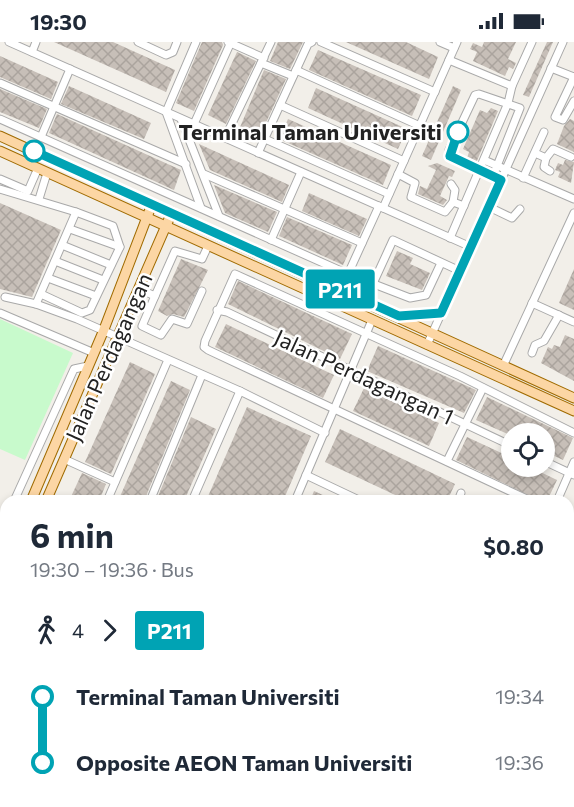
<!DOCTYPE html>
<meta charset="utf-8">
<style>
body{margin:0;font-family:Commissioner,sans-serif;background:#f6f6f7;color:#1f2937;height:100vh;display:flex;flex-direction:column;font-size:22px;white-space:nowrap}
*{box-sizing:border-box;margin:0}
p{font-size:20px;color:#747a83}
.icon{flex:none;width:33px;height:33px;fill:none;stroke:currentColor;stroke-width:2;stroke-linecap:round;stroke-linejoin:round}
.map{position:relative;flex:1;overflow:hidden}
.side{position:absolute;left:0px;top:453px;width:574px;height:312px;display:flex;flex-direction:column;background:#fff;border-radius:18px 18px 0 0;box-shadow:0 3px 9px #0003}
.side>*{flex:none}
.badge{padding:0 12px;border-radius:4px;font-size:21px;line-height:39px}
.tools{position:absolute;left:501px;top:381px;display:grid;gap:12px}
.tools a{display:grid;place-items:center;width:54px;height:54px;border-radius:50%;background:#fff;box-shadow:0 3px 9px #0003;font-size:30px}
.map>.badge{position:absolute;translate:-50% -50%;box-shadow:0 0 0 3px #fff}
.legs{display:flex;align-items:center;gap:9px;height:66px;padding:0 30px;font-size:20px}
.legs p{margin-inline-start:auto}
.overview{display:flex;align-items:center;justify-content:space-between;height:102px;padding:0 30px}
h1{font-size:33px;font-weight:700;line-height:45px}
ul{padding:0 30px;list-style:none}
li{display:flex;align-items:center;gap:21px;height:66px;font-size:22px}
li i{display:grid;place-items:center;width:9px;height:100%;margin:0 8px;background:currentColor}
li i::after{content:'';width:15px;height:15px;margin:-8px;border:4px solid;border-radius:50%;background:#fff}
li p{margin-inline-start:auto}
li:first-child i{background:linear-gradient(#0000 50%,currentColor 0)}
li:last-child i{background:linear-gradient(currentColor 50%,#0000 0)}
.status{display:flex;justify-content:space-between;align-items:center;height:42px;padding:0 30px;background:#fff;direction:ltr}
.status svg{height:16px;fill:currentColor}
.map>svg:first-child{display:block}
.park{fill:#c8facc}
.building{fill:url(#building-cross-hatch)}
.lines{fill:none;stroke-linecap:round;stroke-linejoin:round}
.minor-casing{stroke:#a9a9a9;stroke-width:9}
.major-casing{stroke:#a06b00;stroke-width:11}
.minor{stroke:#fff;stroke-width:7}
.major{stroke:#fcd6a4;stroke-width:9}
.line-1-casing{stroke:#fff;stroke-width:14}
.line-1{stroke:#00a3b4;stroke-width:9}
.stop-1-dot{fill:#fff;stroke:#00a3b4;stroke-width:3}
.labels{text-anchor:middle;stroke-width:5;stroke-linejoin:round;paint-order:stroke}
.stop-label{font-size:22px;font-weight:bold;fill:#222;stroke:#fff;text-anchor:end}
.street-label{font-size:22px;fill:#222;stroke:#fff}
</style>
<div class="status"><b>19:30</b><svg viewBox="0 0 49 12"><path d="M0 12V9h3v3zM5 12V6h3v6zM10 12V3h3v9zM15 12V0h3v12zM26 1h20v11H26zM47 4h2v5h-2z"/></svg></div>
<div class="map">
<svg width="574" height="765" viewBox="0 0 574 765">
<defs>
<pattern id="building-cross-hatch" width="8" height="8" patternUnits="userSpaceOnUse" patternTransform="scale(1.5)"><rect width="8" height="8" fill="#c7bfb8"/><path d="M0 0l8 8M0 8l8-8" fill="none" stroke="#aba49e"/></pattern>
</defs>
<rect width="100%" height="100%" fill="#f2efe9"/>
<!-- park -->
<path class="park" d="M0,277L73,311L25,418L0,407Z"/>
<!-- building -->
<g class="building">
<path d="M54,0H113L175,28L166,50Z"/>
<path d="M202,0H222L223,3L194,69L176,61Z"/>
<path d="M278,0H303L290,27L270,19Z"/>
<path d="M346,0H406L438,15L429,37Z"/>
<path d="M484,0H516L508,17L516,21L513,27L509,25L505,34L473,19L477,10L470,7L473,1L482,5Z"/>
<path d="M547,0H553L529,55L523,53Z"/>
<path d="M318,8L421,53L412,74L309,28Z"/>
<path d="M237,10L256,19L226,82L208,73Z"/>
<path d="M0,14L58,40L51,57L0,35Z"/>
<path d="M264,28L286,37L258,98L238,90Z"/>
<path d="M69,44L151,81L144,97L61,62Z"/>
<path d="M453,44L461,48L431,118L422,114Z"/>
<path d="M316,46L407,87L398,107L308,66Z"/>
<path d="M0,47L47,67L39,86L0,70Z"/>
<path d="M491,66L498,69L476,121L467,116L469,110L463,107L480,68L487,71Z"/>
<path d="M57,72L181,128L174,148L49,91Z"/>
<path d="M288,77L391,123L383,143L279,97Z"/>
<path d="M570,77L574,79V110L557,102L564,84Z"/>
<path d="M199,102L289,143L282,160L210,128Z"/>
<path d="M565,118L574,120L571,141L558,135L560,130L555,128L558,121L563,123Z"/>
<path d="M437,121L455,129L452,135L449,134L440,154L447,158L443,163L418,152L420,144L427,147L436,128L428,124Z"/>
<path d="M214,143L277,170L268,190L225,171Z"/>
<path d="M309,151L367,177L359,194L302,169Z"/>
<path d="M0,161L61,188L32,255L0,247Z"/>
<path d="M287,175L352,203L343,223L279,194Z"/>
<path d="M397,209L413,216L410,222L430,231L422,248L386,234Z"/>
<path d="M181,217L208,228L184,275L173,272L167,274L158,269Z"/>
<path d="M574,227V268L559,261Z"/>
<path d="M238,239L352,292L340,317L228,262Z"/>
<path d="M226,282L334,333L323,356L215,305Z"/>
<path d="M565,293L574,297V339L541,321L548,305L552,307L554,303L560,305Z"/>
<path d="M378,304L476,348L464,371L367,329Z"/>
<path d="M130,320L155,332L111,432L85,420Z"/>
<path d="M171,339L190,348L144,459H118Z"/>
<path d="M364,346L439,381L429,404L353,369Z"/>
<path d="M487,355L573,396L563,418L544,409V392H512V394L476,378Z"/>
<path d="M247,365L311,394L283,459H206Z"/>
<path d="M191,375L216,387L184,459H156Z"/>
<path d="M340,387L455,442L447,459H408L325,420Z"/>
<path d="M467,395L512,416V424H528L557,438L547,459H540L456,418Z"/>
<path d="M82,431L106,442L99,459H69Z"/>
<path d="M314,449L336,459H310Z"/>
<path d="M568,524L574,527V644L568,656Z"/>
<path d="M6,607V670L0,667V621Z"/>
<path d="M574,691V756L568,753V703Z"/>
<path d="M0,719L6,722V759H84L97,765H11L0,760Z"/>
<path d="M128,759H296L310,765H141Z"/>
<path d="M358,759H419L416,765H371Z"/>
<path d="M441,759H524L538,765H439Z"/>
</g>
<g class="lines">
<defs>
<g id="minor">
<path d="M9,0L471,205"/>
<path d="M138,0L166,13L173,10L177,0"/>
<path d="M196,0L166,70L201,166"/>
<path d="M228,0L264,16"/>
<path d="M321,0L435,50"/>
<path d="M440,0L454,6"/>
<path d="M32,10L36,0"/>
<path d="M449,18L512,44L532,0"/>
<path d="M261,21L293,34"/>
<path d="M551,26L574,35"/>
<path d="M296,28L420,84"/>
<path d="M574,35L555,75L563,78L574,59"/>
<path d="M0,41L186,122"/>
<path d="M280,63L404,119"/>
<path d="M0,77L348,232L410,256L426,253L441,221"/>
<path d="M181,77L219,174"/>
<path d="M194,82L231,0"/>
<path d="M41,95L70,27"/>
<path d="M225,96L271,0"/>
<path d="M265,97L389,152"/>
<path d="M258,111L308,2L312,0"/>
<path d="M535,111L546,116L553,107L571,115"/>
<path d="M546,116L544,125L550,129"/>
<path d="M484,118L574,157"/>
<path d="M204,132L362,201"/>
<path d="M398,132L415,141L411,155L445,170L453,160L464,164"/>
<path d="M493,134L520,66L479,52L475,53L449,108L450,114L453,117L501,138"/>
<path d="M523,136L544,90"/>
<path d="M0,137L28,149L38,126"/>
<path d="M451,142L455,148L453,160"/>
<path d="M0,147L76,170"/>
<path d="M39,157L47,131"/>
<path d="M489,165L512,176L520,167"/>
<path d="M383,166L457,0"/>
<path d="M70,187L120,205"/>
<path d="M450,196L508,61L512,44"/>
<path d="M271,198L301,130"/>
<path d="M62,203L111,223"/>
<path d="M55,219L103,238"/>
<path d="M348,232L379,164"/>
<path d="M48,236L96,254"/>
<path d="M139,247L155,254L175,209L202,217L208,204"/>
<path d="M155,254L142,284L161,293L172,277L187,282L202,249"/>
<path d="M5,255L36,262L77,277L240,349L325,391"/>
<path d="M365,259L393,198L460,229"/>
<path d="M532,261L574,280"/>
<path d="M36,262L76,170L113,184L120,205L90,268L82,271L41,252"/>
<path d="M217,268L227,270L512,404"/>
<path d="M0,271L94,311"/>
<path d="M427,303L563,0"/>
<path d="M532,311L535,303L544,299L559,273"/>
<path d="M504,322L574,171"/>
<path d="M64,417L115,440"/>
<path d="M447,419L483,346"/>
<path d="M544,419L574,433"/>
<path d="M306,433L361,459"/>
<path d="M14,459L74,327L88,324"/>
<path d="M107,459L168,318"/>
<path d="M150,459L202,333"/>
<path d="M192,459L240,349"/>
<path d="M295,459L372,278"/>
<path d="M458,459L461,451"/>
<path d="M531,459L208,308L204,305L205,299L235,232L460,334L574,391"/>
<path d="M557,459L574,420"/>
<path d="M568,477L574,479"/>
<path d="M568,679L574,666"/>
<path d="M0,703L6,690"/>
<path d="M0,708L6,711"/>
<path d="M105,759L118,765"/>
<path d="M333,759L346,765"/>
<path d="M557,759L569,765"/>
<path d="M424,765L427,759"/>
</g>
<g id="major">
<path d="M0,94L574,356"/>
<path d="M0,109L574,369"/>
<path d="M402,274L441,271"/>
<path d="M31,459L103,290L152,162"/>
<path d="M46,459L172,170"/>
<path d="M0,531L6,517"/>
<path d="M0,562L6,548"/>
</g>
</defs>
<!-- minor casing -->
<use href="#minor" class="minor-casing"/>
<!-- major casing -->
<use href="#major" class="major-casing"/>
<!-- minor -->
<use href="#minor" class="minor"/>
<!-- major -->
<use href="#major" class="major"/>
</g>
<g class="lines">
<defs>
<path id="line-1" d="M34,109L399,274L441,271L501,138L450,114L458,90"/>
</defs>
<!-- line-1 casing -->
<use href="#line-1" class="line-1-casing"/>
<!-- line-1 -->
<use href="#line-1" class="line-1"/>
</g>
<!-- markers -->
<g class="stop-1-dot">
<circle cx="458" cy="90" r="10"/>
<circle cx="34" cy="109" r="10"/>
</g>
<g class="labels">
<!-- stop labels -->
<g class="stop-label">
<text x="442" y="98">Terminal Taman Universiti</text>
</g>
<!-- street labels -->
<g class="street-label">
<text transform="translate(109 315) rotate(-66)" y="8">Jalan Perdagangan</text>
<text transform="translate(364 335) rotate(25)" y="8">Jalan Perdagangan 1</text>
</g>
</g>
</svg>
<div class="tools">
<a><svg class="icon" aria-label="locate" viewBox="0 0 24 24"><circle cx="12" cy="12" r="6"/><path d="M12 2v4M12 18v4M2 12h4M18 12h4"/></svg></a>
</div>
<b class="badge" style="left:340px;top:247px;background:#00a3b4;color:#fff">P211</b>
<section class="side">
<div class="overview"><div><h1>6 min</h1><p>19:30 – 19:36 · Bus</p></div><b>$0.80</b></div>
<div class="legs"><svg class="icon" aria-label="walk" viewBox="0 0 24 24"><circle cx="13" cy="4" r="2"/><path d="M13 8l-2 6 4 7M11 14l-3 7M7 12l3-4h3l4 4"/></svg>4<svg class="icon" aria-label="forward" viewBox="0 0 24 24"><path d="M9 5l7 7-7 7"/></svg><b class="badge" style="background:#00a3b4;color:#fff">P211</b></div>
<ul>
<li><i style="color:#00a3b4"></i><b>Terminal Taman Universiti</b><p>19:34</p></li>
<li><i style="color:#00a3b4"></i><b>Opposite AEON Taman Universiti</b><p>19:36</p></li>
</ul>
</section>
</div>
